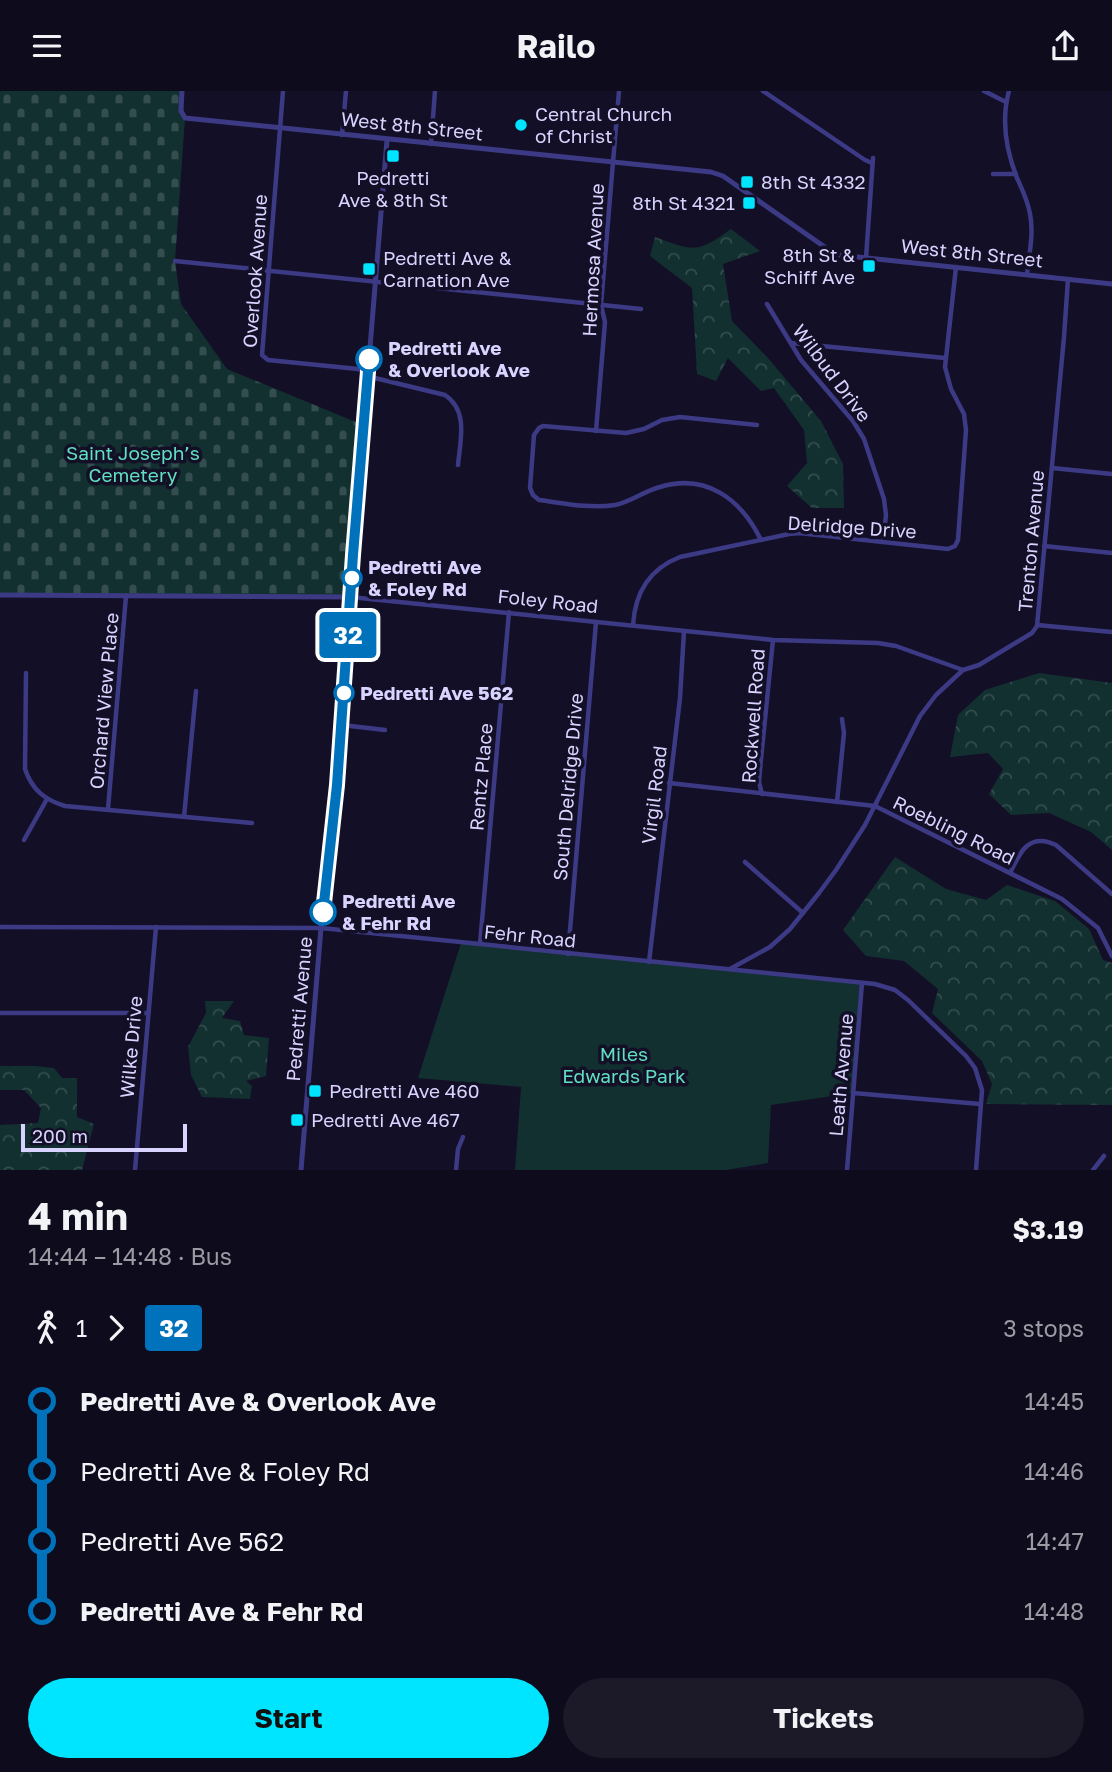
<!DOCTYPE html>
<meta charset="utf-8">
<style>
body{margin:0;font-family:"Golos Text",sans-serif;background:#1c1929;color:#f1f3f6;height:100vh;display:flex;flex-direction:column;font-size:26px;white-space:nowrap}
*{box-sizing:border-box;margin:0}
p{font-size:23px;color:#9b9ba3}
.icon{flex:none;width:38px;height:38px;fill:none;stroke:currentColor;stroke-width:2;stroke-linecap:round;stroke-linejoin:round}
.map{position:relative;height:1079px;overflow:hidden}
.details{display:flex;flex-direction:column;background:#0e0b1c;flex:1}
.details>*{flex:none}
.badge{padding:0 14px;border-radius:5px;font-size:24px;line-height:46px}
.scale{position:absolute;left:21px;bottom:18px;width:166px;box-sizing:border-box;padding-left:7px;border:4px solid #d9d4ff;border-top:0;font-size:19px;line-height:24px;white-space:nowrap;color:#d9d4ff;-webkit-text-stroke:5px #130f26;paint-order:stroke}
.map>.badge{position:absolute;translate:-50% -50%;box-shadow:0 0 0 4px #fff}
.legs{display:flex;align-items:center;gap:10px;height:77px;padding:0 28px;font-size:23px}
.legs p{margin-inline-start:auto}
.overview{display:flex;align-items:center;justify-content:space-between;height:119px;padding:0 28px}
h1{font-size:38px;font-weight:700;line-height:52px}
.primary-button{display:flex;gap:14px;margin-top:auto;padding:14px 28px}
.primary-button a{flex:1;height:80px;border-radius:42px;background:#00e5ff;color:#111;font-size:28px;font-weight:700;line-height:80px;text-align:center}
.primary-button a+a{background:#1c1929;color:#f1f3f6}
ul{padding:0 28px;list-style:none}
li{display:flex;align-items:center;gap:24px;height:70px;font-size:26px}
li i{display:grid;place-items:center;width:10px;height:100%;margin:0 9px;background:currentColor}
li i::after{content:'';width:18px;height:18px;margin:-9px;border:5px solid;border-radius:50%;background:#0e0b1c}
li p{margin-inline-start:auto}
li:first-child i{background:linear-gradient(#0000 50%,currentColor 0)}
li:last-child i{background:linear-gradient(currentColor 50%,#0000 0)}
header{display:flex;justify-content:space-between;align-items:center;height:91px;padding:0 28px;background:#0e0b1c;font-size:32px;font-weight:700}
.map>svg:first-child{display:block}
.forest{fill:url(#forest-crowns)}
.cemetery{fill:url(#cemetery-stones)}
.park{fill:#12302f}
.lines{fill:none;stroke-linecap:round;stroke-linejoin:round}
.minor{stroke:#3d3a85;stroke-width:4.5}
.tertiary{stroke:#3d3a85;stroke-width:5}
.line-1-casing{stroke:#fff;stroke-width:16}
.line-1{stroke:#0072bc;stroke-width:10}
.poi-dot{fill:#00e5ff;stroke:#130f26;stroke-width:2.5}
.stop-1-dot{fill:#fff;stroke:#0072bc;stroke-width:3.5}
.labels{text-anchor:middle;stroke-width:7;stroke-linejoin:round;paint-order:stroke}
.poi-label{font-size:19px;fill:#d9d4ff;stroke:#130f26;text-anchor:start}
.street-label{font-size:19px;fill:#d9d4ff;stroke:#130f26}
.stop-label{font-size:19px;font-weight:bold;fill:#d9d4ff;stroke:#130f26;text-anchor:start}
.park-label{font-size:19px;fill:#5fe0c0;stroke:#130f26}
</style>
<header><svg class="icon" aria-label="menu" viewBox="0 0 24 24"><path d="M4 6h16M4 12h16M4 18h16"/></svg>Railo<svg class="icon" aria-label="share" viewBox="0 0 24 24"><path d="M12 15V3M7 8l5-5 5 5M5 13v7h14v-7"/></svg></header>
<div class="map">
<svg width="1112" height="1079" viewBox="0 0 1112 1079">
<defs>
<pattern id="forest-crowns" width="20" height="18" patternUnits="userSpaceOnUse" patternTransform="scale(1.75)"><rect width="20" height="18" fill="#12302f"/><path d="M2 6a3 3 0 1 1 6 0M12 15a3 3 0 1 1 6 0" fill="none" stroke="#344d4e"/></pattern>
<pattern id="cemetery-stones" width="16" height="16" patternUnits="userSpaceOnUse" patternTransform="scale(1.75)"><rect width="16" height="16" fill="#12302f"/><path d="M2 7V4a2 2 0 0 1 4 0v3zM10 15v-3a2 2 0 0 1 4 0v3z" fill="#344d4e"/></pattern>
</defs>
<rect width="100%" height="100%" fill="#130f26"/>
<!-- forest -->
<g class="forest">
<path d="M731,138L760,160L723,173L732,230L768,267L821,330L843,373L844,417H812L787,395L807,372L804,339L774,297L761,300L728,267L716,290L697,283L692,197L650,165L655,146C693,160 697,163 731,138Z"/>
<path d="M1039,582L1112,592V759L1091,741L1049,722L1011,724L989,703L1003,678L988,662L950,666L958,624L985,599Z"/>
<path d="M895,766L946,798L986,809L1007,794L1055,810L1089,838L1103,869L1112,872V1014L986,1013L992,993L982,970L932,922L938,898L904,870L866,865L843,839Z"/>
<path d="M205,910H234L222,927L240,930L244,944L269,947L266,985L246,990L252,995L250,1008L202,1006L191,984L188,956L206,922Z"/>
<path d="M0,975H36L54,977L62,987H77V1026L94,1033L82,1079H0V1034L38,1032L41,1017L24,999H0Z"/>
</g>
<!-- cemetery -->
<path class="cemetery" d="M0,0H182L181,20L185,27L175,170L181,213L227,278L363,334L350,506L0,504Z"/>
<!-- park -->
<path class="park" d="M461,852L862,892L853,1002L771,1014L768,1072L726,1079H515L521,996L418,987Z"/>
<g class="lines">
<!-- minor -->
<g class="minor">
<path d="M283,0L262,264L268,269L358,278L368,281L375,287L445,304C469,320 460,350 458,374"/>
<path d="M763,0L865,69L872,72"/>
<path d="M984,0L1006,11"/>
<path d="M1009,0C1001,29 1006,59 1017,87C1022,98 1028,110 1030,123C1034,142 1029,164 1027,184"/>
<path d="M342,44L346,0"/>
<path d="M431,53L435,0"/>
<path d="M993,83H1016"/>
<path d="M866,167L873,67"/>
<path d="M175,170L641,218"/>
<path d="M767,213L801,269L853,330L864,348L884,408L886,424L883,451"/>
<path d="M791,252L945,267"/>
<path d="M757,334L680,326L662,329L644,338L626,342L543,335L539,337L534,344L530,397L533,404L539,409C563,412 590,418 615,414C631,411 644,400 660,396C706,382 741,408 761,449"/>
<path d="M596,340L605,231L601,214L619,0"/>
<path d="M1052,377L1112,383"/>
<path d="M1044,455L1112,462"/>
<path d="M350,506L773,549L878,552L896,555L963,579"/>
<path d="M633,534C635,502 649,478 680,466L789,443L799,442L948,458L955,455L958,449L966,339L964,323L951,298L945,276L956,176"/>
<path d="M1037,534L1112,541"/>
<path d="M26,582L25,678C32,699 45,709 65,715L252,732"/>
<path d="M342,634L385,639"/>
<path d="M669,692L875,715L1062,808L1098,837L1112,865"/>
<path d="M762,703L759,691L761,668L773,549"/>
<path d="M837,711L844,642L842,628"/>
<path d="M108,718L126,505"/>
<path d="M184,726L196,600"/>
<path d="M24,749L47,708"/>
<path d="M745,771L803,822"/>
<path d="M1010,782C1020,761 1029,741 1056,754L1112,803"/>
<path d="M0,836L321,837L875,893L895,899L908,909L966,965L975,977L982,999L976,1079"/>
<path d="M480,853L509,521"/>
<path d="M568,863L596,531"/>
<path d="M649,871L680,607L684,540"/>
<path d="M730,878L770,856L790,838L819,802L836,779L865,734L920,625L936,604L963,579L979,574L1032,542L1037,535L1064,246L1068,188"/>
<path d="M0,922H148"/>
<path d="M853,1002L980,1013"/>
<path d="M135,1079L156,836"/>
<path d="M456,1079L458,1058L463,1046"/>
<path d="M847,1079L862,892"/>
<path d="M1093,1079L1104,1065"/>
</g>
<!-- tertiary -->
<g class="tertiary">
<path d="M182,0L181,20L185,27L711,81L723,85L829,159L839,164L1112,193"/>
<path d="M0,504L350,506"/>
<path d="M301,1079L321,837L337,694L353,464L387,49"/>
</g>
</g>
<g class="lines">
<defs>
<path id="line-1" d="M323,821L337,694L353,464L369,268"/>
</defs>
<!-- line-1 casing -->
<use href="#line-1" class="line-1-casing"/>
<!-- line-1 -->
<use href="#line-1" class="line-1"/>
</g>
<!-- markers -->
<g class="poi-dot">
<circle cx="521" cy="34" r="7"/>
<rect x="386" y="58" width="14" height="14" rx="3.5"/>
<rect x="740" y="84" width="14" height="14" rx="3.5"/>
<rect x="742" y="105" width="14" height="14" rx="3.5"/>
<rect x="862" y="168" width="14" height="14" rx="3.5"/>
<rect x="362" y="171" width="14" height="14" rx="3.5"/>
<rect x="308" y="993" width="14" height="14" rx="3.5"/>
<rect x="290" y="1022" width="14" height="14" rx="3.5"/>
</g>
<g class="stop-1-dot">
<circle cx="369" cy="268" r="12"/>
<circle cx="352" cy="487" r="9"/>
<circle cx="344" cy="602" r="9"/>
<circle cx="323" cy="821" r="12"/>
</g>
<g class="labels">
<!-- poi labels -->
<g class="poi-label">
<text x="535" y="30">Central Church<tspan x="535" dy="22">of Christ</tspan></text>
<text x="393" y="94" text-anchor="middle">Pedretti<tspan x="393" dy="22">Ave &amp; 8th St</tspan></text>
<text x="761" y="98">8th St 4332</text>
<text x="735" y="119" text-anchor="end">8th St 4321</text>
<text x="855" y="171" text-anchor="end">8th St &amp;<tspan x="855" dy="22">Schiff Ave</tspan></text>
<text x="383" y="174">Pedretti Ave &amp;<tspan x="383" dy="22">Carnation Ave</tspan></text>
<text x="329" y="1007">Pedretti Ave 460</text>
<text x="311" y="1036">Pedretti Ave 467</text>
</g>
<!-- street labels -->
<g class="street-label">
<text transform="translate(412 35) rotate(6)" y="7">West 8th Street</text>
<text transform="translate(972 162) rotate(6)" y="7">West 8th Street</text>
<text transform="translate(593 169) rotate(-87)" y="7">Hermosa Avenue</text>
<text transform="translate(255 180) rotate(-86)" y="7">Overlook Avenue</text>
<text transform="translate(832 282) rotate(53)" y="7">Wilbud Drive</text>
<text transform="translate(852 436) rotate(4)" y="7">Delridge Drive</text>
<text transform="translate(1031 450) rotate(-85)" y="7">Trenton Avenue</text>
<text transform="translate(548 510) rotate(6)" y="7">Foley Road</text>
<text transform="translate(104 610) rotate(-85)" y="7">Orchard View Place</text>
<text transform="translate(753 625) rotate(-86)" y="7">Rockwell Road</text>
<text transform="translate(481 686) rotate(-85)" y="7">Rentz Place</text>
<text transform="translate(568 696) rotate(-85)" y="7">South Delridge Drive</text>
<text transform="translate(654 704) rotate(-83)" y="7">Virgil Road</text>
<text transform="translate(954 739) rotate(26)" y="7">Roebling Road</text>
<text transform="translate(530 845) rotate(6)" y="7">Fehr Road</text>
<text transform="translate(299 918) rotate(-85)" y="7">Pedretti Avenue</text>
<text transform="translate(131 956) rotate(-85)" y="7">Wilke Drive</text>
<text transform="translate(841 984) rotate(-85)" y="7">Leath Avenue</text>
</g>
<!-- stop labels -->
<g class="stop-label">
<text x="388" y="264">Pedretti Ave<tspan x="388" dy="22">&amp; Overlook Ave</tspan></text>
<text x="368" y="483">Pedretti Ave<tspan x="368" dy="22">&amp; Foley Rd</tspan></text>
<text x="360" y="609">Pedretti Ave 562</text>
<text x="342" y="817">Pedretti Ave<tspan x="342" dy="22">&amp; Fehr Rd</tspan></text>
</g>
<!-- park labels -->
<g class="park-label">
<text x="133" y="369">Saint Joseph’s<tspan x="133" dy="22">Cemetery</tspan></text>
<text x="624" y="970">Miles<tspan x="624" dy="22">Edwards Park</tspan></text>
</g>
</g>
</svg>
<div class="scale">200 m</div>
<b class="badge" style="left:348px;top:544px;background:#0072bc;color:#fff">32</b>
</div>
<section class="details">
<div class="overview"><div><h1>4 min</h1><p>14:44 – 14:48 · Bus</p></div><b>$3.19</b></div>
<div class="legs"><svg class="icon" aria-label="walk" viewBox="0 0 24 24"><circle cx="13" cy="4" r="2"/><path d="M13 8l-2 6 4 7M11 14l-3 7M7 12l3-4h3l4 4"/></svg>1<svg class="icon" aria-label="forward" viewBox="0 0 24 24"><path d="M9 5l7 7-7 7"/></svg><b class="badge" style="background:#0072bc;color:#fff">32</b><p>3 stops</p></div>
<ul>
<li><i style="color:#0072bc"></i><b>Pedretti Ave &amp; Overlook Ave</b><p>14:45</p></li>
<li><i style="color:#0072bc"></i><span>Pedretti Ave &amp; Foley Rd</span><p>14:46</p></li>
<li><i style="color:#0072bc"></i><span>Pedretti Ave 562</span><p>14:47</p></li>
<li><i style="color:#0072bc"></i><b>Pedretti Ave &amp; Fehr Rd</b><p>14:48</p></li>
</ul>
<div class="primary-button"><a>Start</a><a>Tickets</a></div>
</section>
